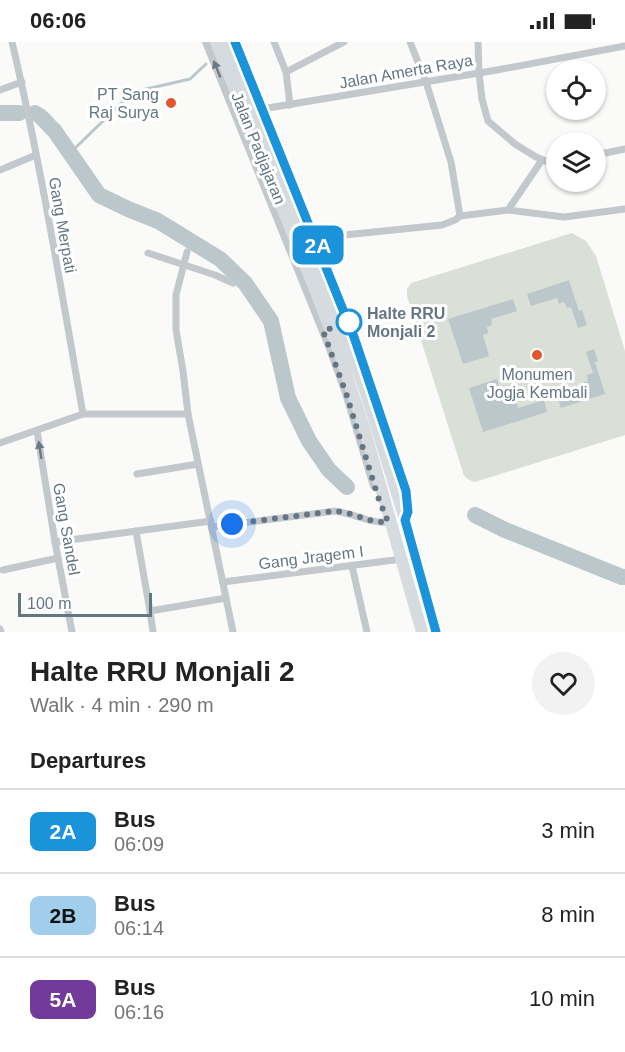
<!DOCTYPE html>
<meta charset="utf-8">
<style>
body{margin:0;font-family:Helvetica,sans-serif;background:#f2f2f2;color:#222;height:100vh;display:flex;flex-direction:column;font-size:22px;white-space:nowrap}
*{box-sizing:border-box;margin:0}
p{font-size:20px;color:#767676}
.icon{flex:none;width:33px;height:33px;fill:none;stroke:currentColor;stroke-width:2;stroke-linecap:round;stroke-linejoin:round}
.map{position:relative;height:590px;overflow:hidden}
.sheet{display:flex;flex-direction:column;background:#fff;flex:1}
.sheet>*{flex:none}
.badge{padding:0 12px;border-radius:9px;font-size:21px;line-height:39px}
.tools{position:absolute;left:546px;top:18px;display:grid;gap:12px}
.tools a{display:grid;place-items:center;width:60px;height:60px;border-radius:50%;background:#fff;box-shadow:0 2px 4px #0004;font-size:30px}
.scale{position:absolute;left:18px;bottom:15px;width:134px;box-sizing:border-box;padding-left:6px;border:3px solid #657683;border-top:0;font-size:16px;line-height:21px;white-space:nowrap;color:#657683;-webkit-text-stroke:4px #fff;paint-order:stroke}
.you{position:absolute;width:30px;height:30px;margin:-15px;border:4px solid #fff;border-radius:50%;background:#1a73e8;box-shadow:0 0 0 9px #1a73e833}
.map>.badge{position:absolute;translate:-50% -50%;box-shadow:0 0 0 3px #fff}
h2{padding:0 30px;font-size:22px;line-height:54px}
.round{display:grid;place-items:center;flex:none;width:63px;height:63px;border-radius:32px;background:#f2f2f2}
.summary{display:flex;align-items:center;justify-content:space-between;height:102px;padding:0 30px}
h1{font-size:28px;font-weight:700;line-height:45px}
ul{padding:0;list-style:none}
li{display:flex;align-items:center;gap:18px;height:84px;padding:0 30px;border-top:2px solid #e0e0e0}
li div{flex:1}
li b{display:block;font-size:22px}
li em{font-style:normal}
li .badge{min-width:66px;font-weight:700;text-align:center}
.status{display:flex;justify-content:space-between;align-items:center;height:42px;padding:0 30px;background:#fff;direction:ltr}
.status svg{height:16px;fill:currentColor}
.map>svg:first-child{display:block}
.park{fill:#dadfd7}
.water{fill:#bbc7cb}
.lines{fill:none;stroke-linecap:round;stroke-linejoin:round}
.stream{stroke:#bbc7cb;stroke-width:3}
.river{stroke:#bbc7cb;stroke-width:16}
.minor{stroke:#c3c8cc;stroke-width:7}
.tertiary{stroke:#c3c8cc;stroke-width:8}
.trunk{stroke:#d6dbdf;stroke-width:12}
.oneway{fill:#6a7a87}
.line-casing{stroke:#fff;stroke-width:14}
.line{stroke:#1a93db;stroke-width:9}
.walk{stroke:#657683;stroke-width:6;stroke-dasharray:0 10.8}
.poi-dot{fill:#e4572e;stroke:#fff;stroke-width:2}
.stop-dot{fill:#fff;stroke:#1a93db;stroke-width:3}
.labels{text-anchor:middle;stroke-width:6;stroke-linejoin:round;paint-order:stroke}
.street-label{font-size:16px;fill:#657683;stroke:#fff}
.poi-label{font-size:16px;fill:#657683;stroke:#fff;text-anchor:end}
.stop-label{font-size:16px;font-weight:bold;fill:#657683;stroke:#fff;text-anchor:start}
</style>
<div class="status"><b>06:06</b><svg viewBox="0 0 49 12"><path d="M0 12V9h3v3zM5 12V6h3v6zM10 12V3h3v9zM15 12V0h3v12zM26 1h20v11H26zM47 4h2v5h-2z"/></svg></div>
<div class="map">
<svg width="625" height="590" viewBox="0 0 625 590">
<rect width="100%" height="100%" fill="#fafaf8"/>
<!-- park -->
<path class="park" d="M572,191L586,199L596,214L625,309V393L475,440L469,438L464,434L407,254V247L411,241Z"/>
<!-- water -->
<g class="water">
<path d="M569,238L579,269L582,268L587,283L578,286L571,265L567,266L564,260L559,262L557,256L531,264L527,252Z"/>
<path d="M513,257L517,269L491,277L492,283L487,285L488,291L483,293L489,314L463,322L448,277Z"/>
<path d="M594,307L598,319L595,320L605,352L561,366L557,354L584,346L583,341L588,339L587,333L593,331L586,310Z"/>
<path d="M497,337L503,358L508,356L510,362L516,360L518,366L544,358L547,370L483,390L469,346Z"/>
</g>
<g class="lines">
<!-- stream -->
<path class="stream" d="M70,111L133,50L190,37L206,22"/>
<!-- river -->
<g class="river">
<path d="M0,71H19"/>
<path d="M35,71C44,75 47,83 54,88L99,153L128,167L158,179L220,217L245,241L271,279L288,356L309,399L329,428L347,445"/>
<path d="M475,473L505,488L622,535H625"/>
</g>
<!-- minor -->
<g class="minor">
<path d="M12,0C41,123 61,247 83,372"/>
<path d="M274,0L286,30L290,63"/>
<path d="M478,0L479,31L482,57L488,79L515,102L536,115L548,120L556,119"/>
<path d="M286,30L344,0"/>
<path d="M0,48L22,40"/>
<path d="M262,67L497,28L625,4"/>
<path d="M596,113L625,107"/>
<path d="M0,128L36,113"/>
<path d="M508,168L564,175L625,167"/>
<path d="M460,174L508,168L542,118"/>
<path d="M315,196L442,183L455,178L460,174L451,120L426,40L410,0"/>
<path d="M187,210L176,253V288L183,329L188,372L233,590"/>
<path d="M148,211L215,233L233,241"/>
<path d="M37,389L55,500L72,590"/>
<path d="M0,401L83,372H188"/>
<path d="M137,432L198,422"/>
<path d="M212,485L335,469C353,471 370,482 388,480"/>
<path d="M136,489L150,569L226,556"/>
<path d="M55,500L211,479"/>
<path d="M352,524L367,590"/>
<path d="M3,528L58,516"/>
<path d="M223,540L402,517"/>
<path d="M150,569L153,590"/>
<path d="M0,587L1,590"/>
</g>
<!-- tertiary -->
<g class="tertiary">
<path d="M206,0L329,304L346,351L374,444"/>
<path d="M235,0L355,295L406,449L408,470L407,475"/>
</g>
<!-- trunk -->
<g class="trunk">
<path d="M216,0L314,245L341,315L364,386L422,590"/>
<path d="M227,0L347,297L365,348L413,503L436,590"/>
</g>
</g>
<!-- one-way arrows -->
<defs><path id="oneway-solid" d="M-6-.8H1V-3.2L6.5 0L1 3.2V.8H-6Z" transform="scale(1.5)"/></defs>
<g class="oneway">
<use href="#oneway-solid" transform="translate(217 27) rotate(-112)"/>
<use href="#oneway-solid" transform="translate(40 408) rotate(-99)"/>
</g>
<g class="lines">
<defs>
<path id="line" d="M235,0L354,295L406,449L408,470L405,478L436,590"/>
</defs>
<!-- line casing -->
<use href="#line" class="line-casing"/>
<!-- line -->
<use href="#line" class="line"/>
<!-- walk -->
<path class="walk" d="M232,482L335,469C353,470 370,482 388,480L378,455L346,351L323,289L349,280"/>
</g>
<!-- markers -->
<g class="poi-dot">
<circle cx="171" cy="61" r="6"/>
<circle cx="537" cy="313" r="6"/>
</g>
<circle class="stop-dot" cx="349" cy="280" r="12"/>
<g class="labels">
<!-- street labels -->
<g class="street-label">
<text transform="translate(406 29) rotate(-10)" y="6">Jalan Amerta Raya</text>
<text transform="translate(259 106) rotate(68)" y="6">Jalan Padjajaran</text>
<text transform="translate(63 183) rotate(80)" y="6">Gang Merpati</text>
<text transform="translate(67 487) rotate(80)" y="6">Gang Sandel</text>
<text transform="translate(311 515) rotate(-7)" y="6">Gang Jragem I</text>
</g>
<!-- poi labels -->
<g class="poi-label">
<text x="159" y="58">PT Sang<tspan x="159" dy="18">Raj Surya</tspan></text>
<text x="537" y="338" text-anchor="middle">Monumen<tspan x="537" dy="18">Jogja Kembali</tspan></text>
</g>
<!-- stop labels -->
<g class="stop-label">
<text x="367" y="277">Halte RRU<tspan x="367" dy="18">Monjali 2</tspan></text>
</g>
</g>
</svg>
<div class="tools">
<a><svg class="icon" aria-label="locate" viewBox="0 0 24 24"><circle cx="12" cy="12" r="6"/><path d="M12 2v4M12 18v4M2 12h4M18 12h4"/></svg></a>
<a><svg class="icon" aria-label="layers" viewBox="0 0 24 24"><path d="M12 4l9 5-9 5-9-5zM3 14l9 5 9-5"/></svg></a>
</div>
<div class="scale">100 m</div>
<div class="you" style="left:232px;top:482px"></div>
<b class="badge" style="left:318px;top:203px;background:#1a93db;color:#fff">2A</b>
</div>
<section class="sheet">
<div class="summary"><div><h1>Halte RRU Monjali 2</h1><p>Walk · 4 min · 290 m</p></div><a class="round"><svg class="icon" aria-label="heart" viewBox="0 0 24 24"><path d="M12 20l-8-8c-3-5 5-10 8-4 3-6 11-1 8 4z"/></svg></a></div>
<h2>Departures</h2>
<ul>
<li><span class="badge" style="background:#1a93db;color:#fff">2A</span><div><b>Bus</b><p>06:09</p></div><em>3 min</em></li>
<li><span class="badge" style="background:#a1cfeb;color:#111">2B</span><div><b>Bus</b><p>06:14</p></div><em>8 min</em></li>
<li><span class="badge" style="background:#723a9b;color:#fff">5A</span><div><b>Bus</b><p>06:16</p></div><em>10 min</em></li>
</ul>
</section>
